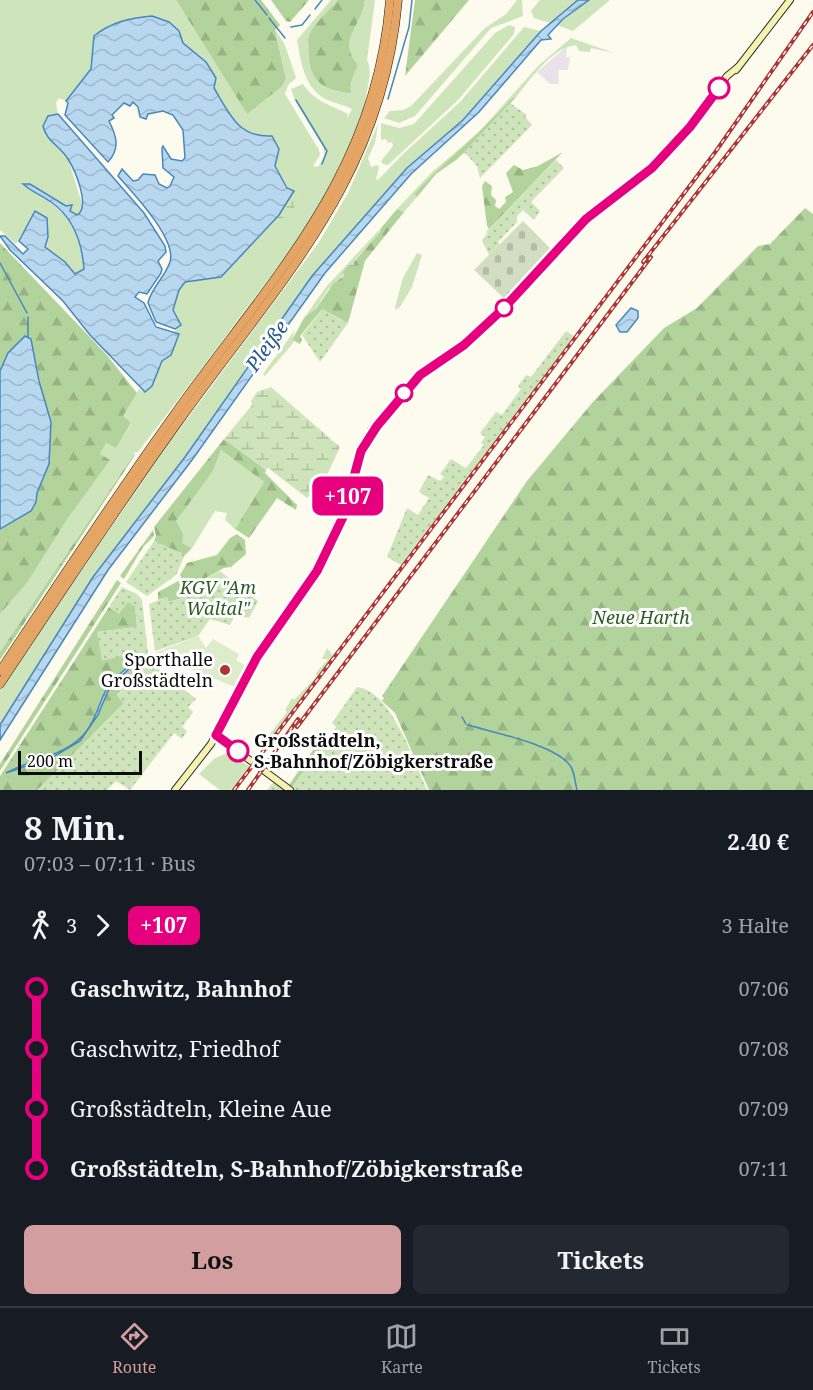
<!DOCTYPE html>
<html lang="de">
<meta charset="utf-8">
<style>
body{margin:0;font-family:"Noto Serif",serif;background:#242831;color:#f1f3f6;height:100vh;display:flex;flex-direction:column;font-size:22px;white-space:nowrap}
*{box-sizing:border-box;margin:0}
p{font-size:20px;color:#9ea1a6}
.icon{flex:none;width:33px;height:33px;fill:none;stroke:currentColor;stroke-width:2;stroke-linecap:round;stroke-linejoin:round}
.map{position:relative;height:790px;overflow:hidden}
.side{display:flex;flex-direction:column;background:#171b24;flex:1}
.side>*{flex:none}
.badge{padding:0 12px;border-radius:9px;font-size:21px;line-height:39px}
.scale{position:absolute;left:18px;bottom:15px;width:124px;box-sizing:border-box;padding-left:6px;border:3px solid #0d0d0d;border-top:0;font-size:16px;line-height:21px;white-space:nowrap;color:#0d0d0d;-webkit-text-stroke:4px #fff;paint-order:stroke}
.map>.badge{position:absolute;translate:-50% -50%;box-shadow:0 0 0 3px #fff}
.legs{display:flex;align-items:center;gap:9px;height:66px;padding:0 24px;font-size:20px}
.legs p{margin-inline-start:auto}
.overview{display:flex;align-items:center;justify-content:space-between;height:102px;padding:0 24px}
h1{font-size:33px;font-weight:700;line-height:45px}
.primary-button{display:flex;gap:12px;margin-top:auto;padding:12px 24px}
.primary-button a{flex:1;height:69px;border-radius:9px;background:#d39e9f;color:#111;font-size:24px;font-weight:700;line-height:69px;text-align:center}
.primary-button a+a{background:#242831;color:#f1f3f6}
ul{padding:0 24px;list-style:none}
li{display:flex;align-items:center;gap:21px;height:60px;font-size:22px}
li i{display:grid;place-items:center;width:9px;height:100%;margin:0 8px;background:currentColor}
li i::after{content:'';width:15px;height:15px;margin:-8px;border:4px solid;border-radius:50%;background:#171b24}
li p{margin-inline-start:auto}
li:first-child i{background:linear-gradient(#0000 50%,currentColor 0)}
li:last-child i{background:linear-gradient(currentColor 50%,#0000 0)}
.tabs{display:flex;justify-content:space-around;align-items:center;height:84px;border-top:2px solid #363941;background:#171b24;font-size:16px;color:#9ea1a6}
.tabs a{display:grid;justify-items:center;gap:3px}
.tabs .active{color:#d39e9f}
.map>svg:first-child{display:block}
.industrial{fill:#eae2eb}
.grass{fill:#cee4bb}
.forest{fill:url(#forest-firs)}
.wetland{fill:url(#wetland-marsh)}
.cemetery{fill:url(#cemetery-stones)}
.park{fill:url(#park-dots)}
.pitch{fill:#dfeccc}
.water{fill:url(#water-waves);stroke:#4788be;stroke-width:1.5}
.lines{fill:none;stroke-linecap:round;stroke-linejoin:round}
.stream{stroke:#4788be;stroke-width:1.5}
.secondary-casing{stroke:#2f2f2f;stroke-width:8}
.highway-casing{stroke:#1e1e1e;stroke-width:9}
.secondary{stroke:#f6f2b0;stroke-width:6}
.highway{stroke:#e5a665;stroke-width:8}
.rail-casing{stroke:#ae3534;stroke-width:4}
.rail{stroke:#fff;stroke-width:1.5;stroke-dasharray:4.5;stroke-linecap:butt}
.line-1-casing{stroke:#fff;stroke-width:14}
.line-1{stroke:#e6007e;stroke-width:9}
.stop-1-dot{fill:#fff;stroke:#e6007e;stroke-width:3}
.poi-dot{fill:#ae3534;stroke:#fff;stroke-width:2}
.labels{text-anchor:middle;stroke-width:6;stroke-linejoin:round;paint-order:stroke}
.park-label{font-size:18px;font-style:italic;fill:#2d5d24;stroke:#fff}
.poi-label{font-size:18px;fill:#0d0d0d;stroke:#fff;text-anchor:end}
.stop-label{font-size:18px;font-weight:bold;fill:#0d0d0d;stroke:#fff;text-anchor:start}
.water-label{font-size:20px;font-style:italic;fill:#245b91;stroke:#fff}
</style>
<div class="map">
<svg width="813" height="790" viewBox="0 0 813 790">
<defs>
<pattern id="forest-firs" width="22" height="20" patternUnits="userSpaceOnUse" patternTransform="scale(1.5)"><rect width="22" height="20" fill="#b2d39c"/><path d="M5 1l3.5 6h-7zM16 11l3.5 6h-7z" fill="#98b485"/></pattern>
<pattern id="wetland-marsh" width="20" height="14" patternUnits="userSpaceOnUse" patternTransform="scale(1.5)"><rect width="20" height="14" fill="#cee4bb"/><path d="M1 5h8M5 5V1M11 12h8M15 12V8" fill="none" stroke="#b0c2a0"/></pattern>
<pattern id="cemetery-stones" width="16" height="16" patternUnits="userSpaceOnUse" patternTransform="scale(1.5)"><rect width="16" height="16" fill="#d2ddc2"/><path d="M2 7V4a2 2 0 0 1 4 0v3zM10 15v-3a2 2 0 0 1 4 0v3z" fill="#b3bca6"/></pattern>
<pattern id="park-dots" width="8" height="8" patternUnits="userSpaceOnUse" patternTransform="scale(1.5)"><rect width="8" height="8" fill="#cee4bb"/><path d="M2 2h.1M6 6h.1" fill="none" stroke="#b0c2a0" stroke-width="1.8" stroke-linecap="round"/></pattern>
<pattern id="water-waves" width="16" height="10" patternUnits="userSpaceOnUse" patternTransform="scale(1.5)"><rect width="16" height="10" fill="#b8d8ef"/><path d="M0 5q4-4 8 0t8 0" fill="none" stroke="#9db8cc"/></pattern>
</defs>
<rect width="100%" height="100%" fill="#fdfbee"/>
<!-- industrial -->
<path class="industrial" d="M567,46L566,57H570L568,70H558L559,84H550L537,72Z"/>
<!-- grass -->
<g class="grass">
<path d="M0,0H176L247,114L286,79L275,29L285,45L296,78L288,85L285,94L319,150L320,155L313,166L318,167L324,157V149L295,101L291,89L303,84C315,102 331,105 348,114L347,119L352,109C344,105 334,103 325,99C304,87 301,62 297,40L331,0H338L314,29L350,84L358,65C336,39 363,25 365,0H375L367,60C372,70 369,80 367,91C352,181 281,261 228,333C198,373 168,413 138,452H135L0,652V614L27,583L68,518L109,460L100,454L106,443L116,448L131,424L122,417L139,389L145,392L152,386L162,361L171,355L179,335L175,333V329L181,325L173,310L179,290L185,282L228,270L279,215L290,191L275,166L279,149L262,137L237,127L214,88L216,78C205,61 196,57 184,44C178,37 179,27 169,22C144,8 115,23 94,36L91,69L66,101L59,98L56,103L58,114L48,116L45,134L68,158L83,207L77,215L70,211L72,205L66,206L34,194C67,208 80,233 84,268L75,274L65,262L45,247L48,237L47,219L36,211L16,244L0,230Z"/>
<path d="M517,0H522L523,16L491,28L415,116L399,123L384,118L390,111L403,110L411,106L485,28L506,14Z"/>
<path d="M540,0H578L550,23L534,18L531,11Z"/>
<path d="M589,0H610L573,31L557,25Z"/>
<path d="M509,25L515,27L514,34L458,100L388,165L383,164L381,161L393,146L392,142L388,143L386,139L381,140V123L399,128L414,124L495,33Z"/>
<path d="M524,27L541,31L463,120L407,168L312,276L185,457L93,577L0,725V689L170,442L319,242L348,193L378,124L375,143L368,158L371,167L377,165L379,167L376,179L378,180L403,154L460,102Z"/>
<path d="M571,38L614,53L591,48L590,52L579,51L576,45C551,48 531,79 516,97L512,98L474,139L414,194L417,197L404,212L397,209L432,172L477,134L539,65Z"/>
<path d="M381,228V231L354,261L355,264C348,272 340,278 333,285C321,294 319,313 304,318L326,287Z"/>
<path d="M417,253L422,255L412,287L398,310L399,307L396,310L395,307L403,278Z"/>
<path d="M295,330L292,340L294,342L265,376L263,374Z"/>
<path d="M221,450L264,482L235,529L225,520L227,513L215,511L192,548L182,543L175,521L213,471Z"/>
<path d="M327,648L333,656L262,751L258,749L287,712L285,710L292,698L294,700L317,676L316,673L328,659H322Z"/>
<path d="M227,753L249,766L231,790H220L199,774L214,759Z"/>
</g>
<!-- forest -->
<g class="forest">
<path d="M176,0H261L280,25L275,30L286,79L281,87L247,114Z"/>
<path d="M271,0H309L290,22L286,21Z"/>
<path d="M338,0H365C363,25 336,39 358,65L350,84L351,93C325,90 310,83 309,55C309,50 308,41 309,36C313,24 330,10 338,0Z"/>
<path d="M415,0H469L405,76Z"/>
<path d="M516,97L479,139L456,160L436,174L417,197L414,194C445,161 481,133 512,98Z"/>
<path d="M563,152L489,229L487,226L482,186L485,181L492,186L491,195L496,200L495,206L499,209L506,202L505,197L513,192L506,173L514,165L523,170L538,166Z"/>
<path d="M805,208L813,214V790H429L395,713L382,701L384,698L382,696L527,481L592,403L664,328L697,308L758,246L770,244Z"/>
<path d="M397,209L404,212L365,261L348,323L322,309L300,336L302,340L300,344L292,340L304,318L316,309L333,284L344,276L343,272L349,265H354V262L381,231V228Z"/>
<path d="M0,243L106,354L137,393L123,416L131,423L116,448L106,443L100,454L110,460L68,518L27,583L0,614V529L31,511L36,503L37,493L49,464L43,397L31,339L25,336L8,353L0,371Z"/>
<path d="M224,439L266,470L265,473L297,505L296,510L277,498L249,538L235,529L264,482L221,450L213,471L176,521L183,534L182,543L192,548L185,555L154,541L156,536L154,527Z"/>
<path d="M134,454L135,455L0,660V652Z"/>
<path d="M153,530L154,536L143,547L124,579L120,576Z"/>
<path d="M237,534L245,540L246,554L231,567L224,568L197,583L180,599L168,602L167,597L158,600V592L182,579L180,575L187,563L217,555L230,538Z"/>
<path d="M117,580L121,583L0,771V764Z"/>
<path d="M128,601L135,606L137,627L97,632L139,652L147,666L117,695L124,703L41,787L37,790H0V776L109,607L119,613Z"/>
<path d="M324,734L329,737L290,790L287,788Z"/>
</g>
<!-- wetland -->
<g class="wetland">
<path d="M300,190L303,195L286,219L284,227L267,229L294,195V191Z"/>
<path d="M271,387L340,447L327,475L307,498L268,468L266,470L224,439L252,405L251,401L257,392Z"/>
</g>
<!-- cemetery -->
<path class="cemetery" d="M523,221L551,249L505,299L474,270Z"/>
<!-- park -->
<g class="park">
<path d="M510,103L527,115L525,117L532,125L480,178L477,166L464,152Z"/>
<path d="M556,160L564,168L531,202L540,211L534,220L523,210L517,216V222L498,242L500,244L489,255L482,240L488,233L486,232Z"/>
<path d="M322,309L348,323L320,362L302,335Z"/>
<path d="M566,331L574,336L401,565L387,557L407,508L418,515L429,498L419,492L428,475L440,481L444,477L440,474L451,459L466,468L484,445L481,443L485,437L480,433L496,412L502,415L521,389L518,386L526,375L531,377Z"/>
<path d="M154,541L185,555L176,575L147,596L126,582Z"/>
<path d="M220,571L258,601L249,618L235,615L230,625L210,619L198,636L155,651L149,604L167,597L169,602L180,599L197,583Z"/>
<path d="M122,587L137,594L142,600L148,653L157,668L196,699L188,707L193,712L182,727L187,731L182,739L174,733L130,790L116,781L107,790H37L124,703L117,696L147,666L139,652L102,661L97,632L137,627L135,606L128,602L119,614L109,607Z"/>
<path d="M357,687C391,690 414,762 427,790H267L276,779L290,790L336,727L332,723Z"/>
</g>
<!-- pitch -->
<path class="pitch" d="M198,636L206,648L213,639L239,654L236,660L248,667L237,688L154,653Z"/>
<!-- water -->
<g class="water">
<path d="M578,0H589L563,19L548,35L551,39L541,40L479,112L411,174L325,273L192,460L108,570L0,740V725L93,577L185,457L312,276L407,168L463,120L541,31Z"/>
<path d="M152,16L169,22L179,31L183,43L206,62L216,78L214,88C229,113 238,138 272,136L279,149L275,166L287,188L294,191L279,215L221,277L185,282L179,290L173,310L181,325L175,329L156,322L148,303C151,288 165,277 170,262C177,239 133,193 118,176L122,169L133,181L138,180L143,174L155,175L159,184L167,188L170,186L174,177L163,168L162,148L163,146L171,159L182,161L185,158L183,130L173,115L163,111L148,114L146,119L140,117L138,107L133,102L130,106L124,103L112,115L114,118L109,121C116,135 121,148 108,162L65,115L68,103L66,101L91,69L94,36C111,22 130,18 152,16Z"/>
<path d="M58,114L144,213L165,246L166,252L158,261L162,269L161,273L147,294L139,292L135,297L144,303L156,327L179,334L171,355L162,361L152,386L145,392L90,335L63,301L10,250L0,236H5L23,254L28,249L19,241L35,211L47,218L48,237L45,247L65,262L75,274L84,269C82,242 74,218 51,202C41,195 32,192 23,184H30L66,206L72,205L70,211L77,215C91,207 75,170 68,159C60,146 46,141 43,126L48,116Z"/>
<path d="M631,308L638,311V318L627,332H620L616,325Z"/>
<path d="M25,336L31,339L39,381L51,422L49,464L37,493L36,502L31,511L0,529V371L8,353Z"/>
<path d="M138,659L108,691L98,715L80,741L53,757L6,773C29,760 56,758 78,740C93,728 97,709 105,692C112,679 126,668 138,659Z"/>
</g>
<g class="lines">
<!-- stream -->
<g class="stream">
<path d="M255,0L267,15"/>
<path d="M315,9L322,0"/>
<path d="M269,18L285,38"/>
<path d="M291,27L302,25L310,15"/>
<path d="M388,99L409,27L412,0"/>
<path d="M296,100L327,151L322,164"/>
<path d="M0,263L27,313"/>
<path d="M28,317V337"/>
<path d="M462,717L466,724"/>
<path d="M468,725C491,732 558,745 571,767C575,774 575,783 577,790"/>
</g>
<defs>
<g id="secondary">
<path d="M736,70L790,0"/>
<path d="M216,735L290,790"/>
<path d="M175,790L211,744L257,657L317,571L343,517L359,458L371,430L427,369L464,345L504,308L586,219L652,168L690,127L727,76L738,67"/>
</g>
<g id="highway">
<path d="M0,671C58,584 115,497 176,412C272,277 376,176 390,0"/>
<path d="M0,684C59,596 117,507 179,421C279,281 382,181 398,0"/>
</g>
</defs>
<!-- secondary casing -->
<use href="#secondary" class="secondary-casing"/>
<!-- highway casing -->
<use href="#highway" class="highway-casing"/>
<!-- secondary -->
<use href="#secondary" class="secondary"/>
<!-- highway -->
<use href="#highway" class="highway"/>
<defs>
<g id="rail">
<path d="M643,262L813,45"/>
<path d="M297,727L651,257"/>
<path d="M234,790L716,151L813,12"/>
<path d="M248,790L298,719"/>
</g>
</defs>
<!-- rail casing -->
<use href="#rail" class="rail-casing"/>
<!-- rail -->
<use href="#rail" class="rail"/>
</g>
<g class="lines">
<defs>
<path id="line-1" d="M238,751L216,735L257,657L317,571L343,517L361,451L377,426L420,375L464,345L504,308L586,219L652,168L690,127L719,88"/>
</defs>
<!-- line-1 casing -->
<use href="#line-1" class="line-1-casing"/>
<!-- line-1 -->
<use href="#line-1" class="line-1"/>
</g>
<!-- markers -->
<g class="stop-1-dot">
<circle cx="719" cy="88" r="10"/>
<circle cx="504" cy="308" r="8"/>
<circle cx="404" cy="393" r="8"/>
<circle cx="238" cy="751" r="10"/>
</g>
<circle class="poi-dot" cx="225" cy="670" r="6"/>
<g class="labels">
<!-- park labels -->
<g class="park-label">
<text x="218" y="594">KGV "Am<tspan x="218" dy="21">Waltal"</tspan></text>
<text x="641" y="624">Neue Harth</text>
</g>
<!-- poi labels -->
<g class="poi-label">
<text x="213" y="666">Sporthalle<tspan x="213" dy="21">Großstädteln</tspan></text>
</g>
<!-- stop labels -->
<g class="stop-label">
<text x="254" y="747">Großstädteln,<tspan x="254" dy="21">S-Bahnhof/Zöbigkerstraße</tspan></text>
</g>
<!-- water labels -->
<g class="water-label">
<text transform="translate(267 346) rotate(-54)" y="7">Pleiße</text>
</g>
</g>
</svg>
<div class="scale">200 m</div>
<b class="badge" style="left:348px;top:496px;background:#e6007e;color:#fff">+107</b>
</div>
<section class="side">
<div class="overview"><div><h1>8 Min.</h1><p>07:03 – 07:11 · Bus</p></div><b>2.40 €</b></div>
<div class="legs"><svg class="icon" aria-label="walk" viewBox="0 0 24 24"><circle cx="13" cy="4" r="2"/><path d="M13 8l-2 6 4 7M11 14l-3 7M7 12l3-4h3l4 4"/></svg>3<svg class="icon" aria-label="forward" viewBox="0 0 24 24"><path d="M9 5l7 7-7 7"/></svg><b class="badge" style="background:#e6007e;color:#fff">+107</b><p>3 Halte</p></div>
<ul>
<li><i style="color:#e6007e"></i><b>Gaschwitz, Bahnhof</b><p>07:06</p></li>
<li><i style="color:#e6007e"></i><span>Gaschwitz, Friedhof</span><p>07:08</p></li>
<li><i style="color:#e6007e"></i><span>Großstädteln, Kleine Aue</span><p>07:09</p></li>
<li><i style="color:#e6007e"></i><b>Großstädteln, S-Bahnhof/Zöbigkerstraße</b><p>07:11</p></li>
</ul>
<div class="primary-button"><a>Los</a><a>Tickets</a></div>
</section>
<nav class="tabs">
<a class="active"><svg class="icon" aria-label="directions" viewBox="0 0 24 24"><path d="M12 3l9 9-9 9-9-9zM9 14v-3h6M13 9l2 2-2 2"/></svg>Route</a>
<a><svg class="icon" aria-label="map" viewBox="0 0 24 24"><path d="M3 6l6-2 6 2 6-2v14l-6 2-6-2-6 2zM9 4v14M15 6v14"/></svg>Karte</a>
<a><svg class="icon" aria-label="tickets" viewBox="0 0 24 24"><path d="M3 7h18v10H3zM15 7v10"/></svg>Tickets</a>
</nav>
